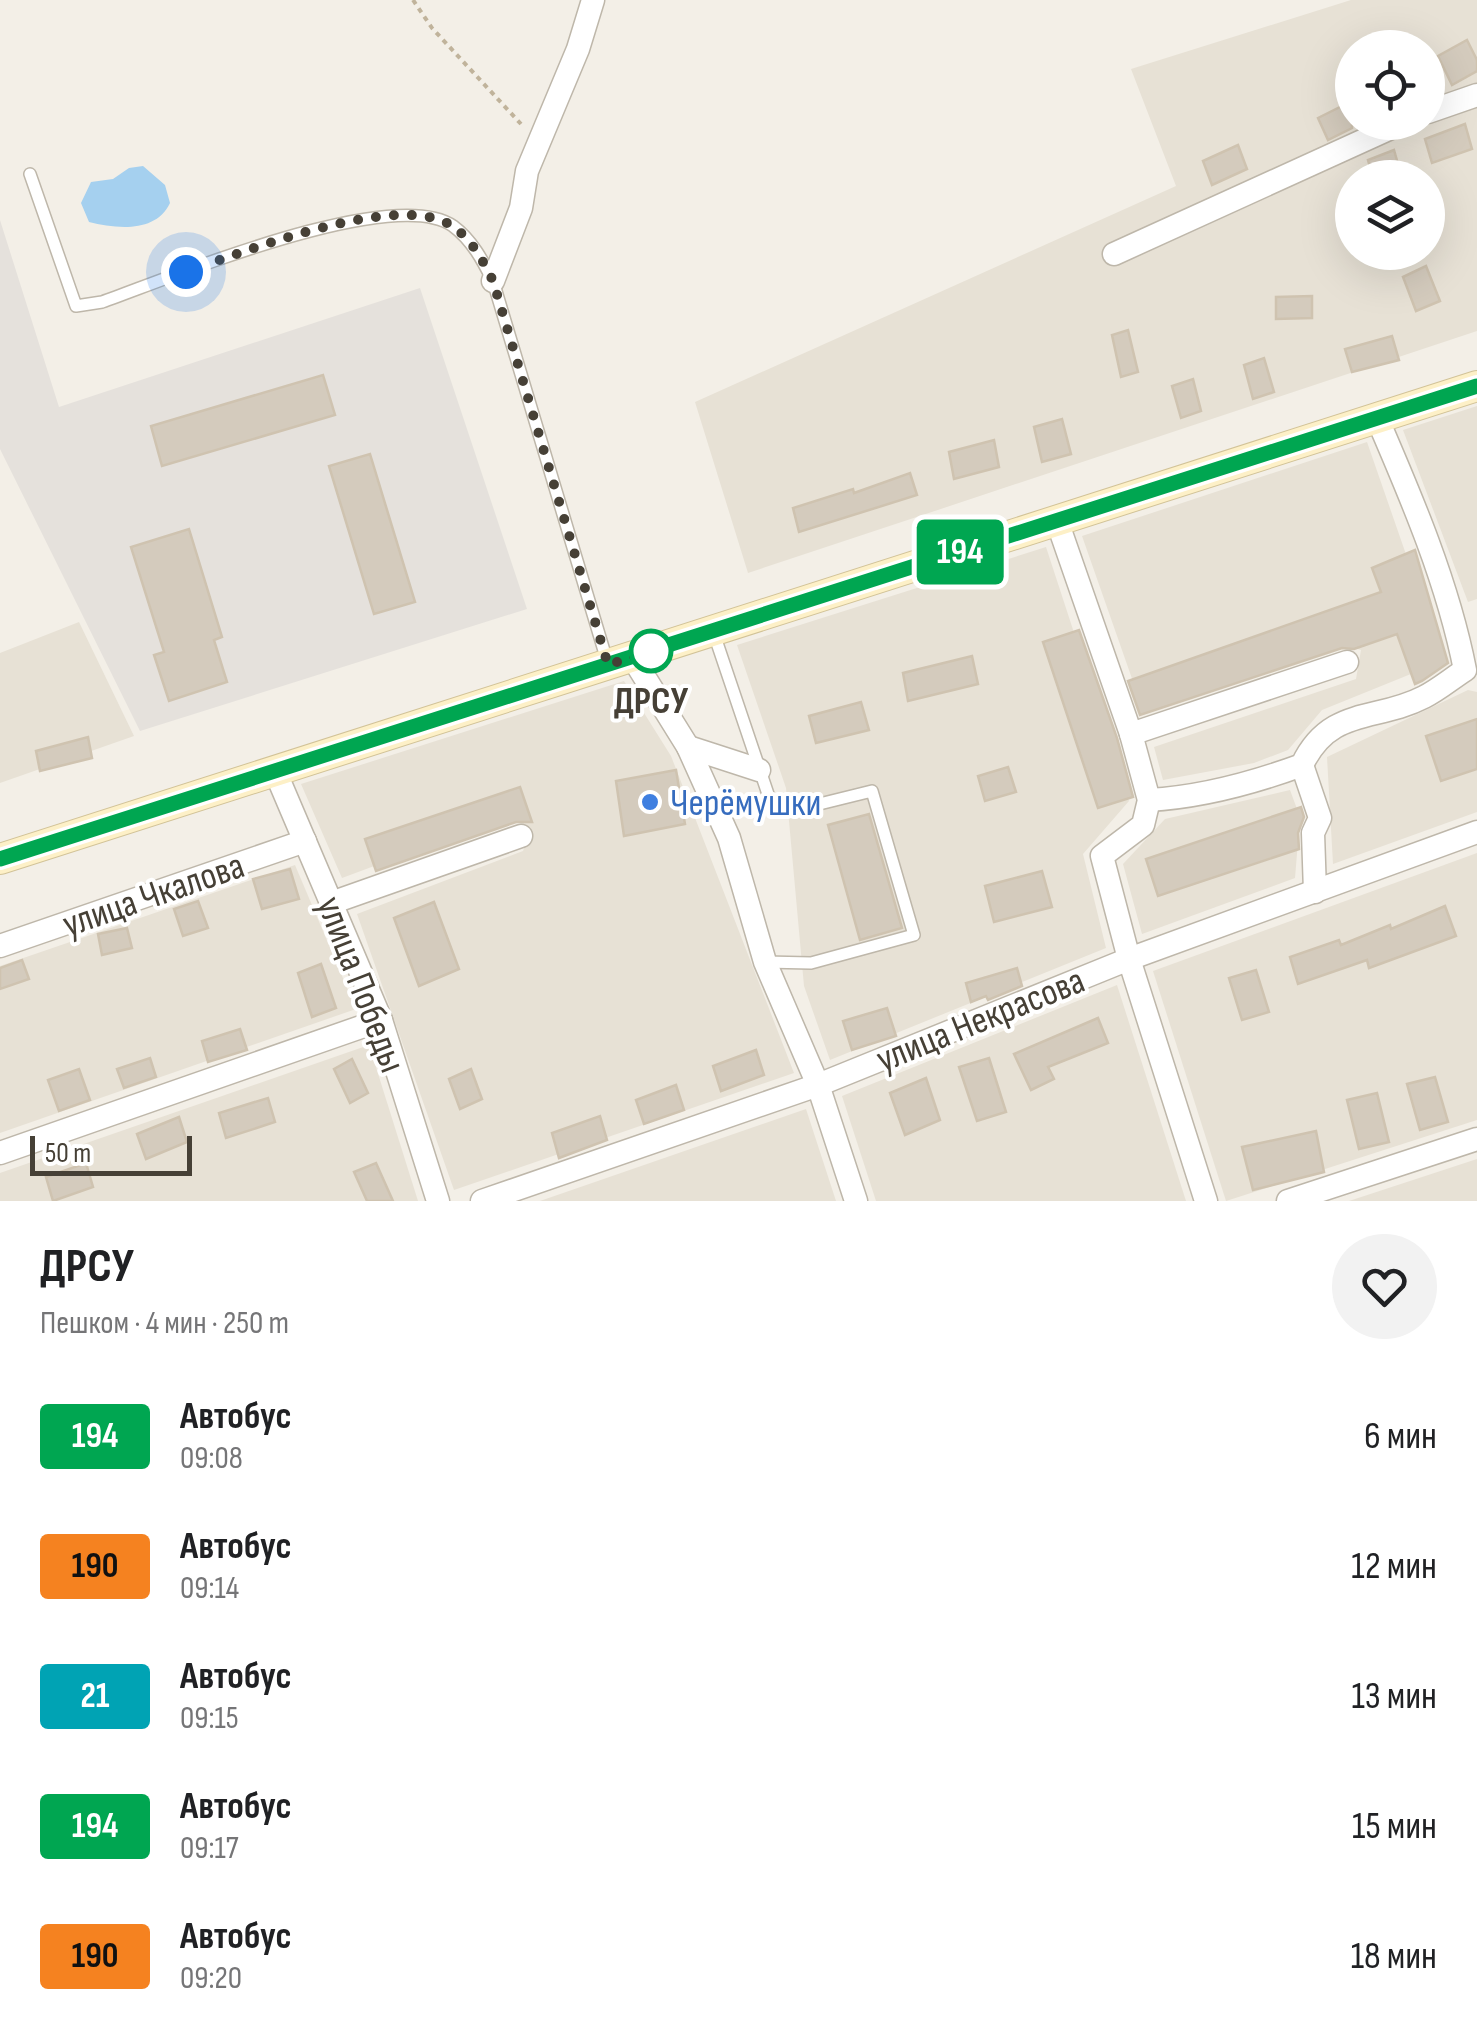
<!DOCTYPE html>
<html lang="ru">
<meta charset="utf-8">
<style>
body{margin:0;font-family:"Sofia Sans Condensed",sans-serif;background:#f2f2f2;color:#202124;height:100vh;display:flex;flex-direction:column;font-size:38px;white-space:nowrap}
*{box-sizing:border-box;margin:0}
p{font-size:32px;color:#757577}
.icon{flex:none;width:55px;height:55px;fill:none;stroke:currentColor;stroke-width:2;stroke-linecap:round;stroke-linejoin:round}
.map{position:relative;height:1201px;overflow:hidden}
.panel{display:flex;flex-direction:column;background:#fff;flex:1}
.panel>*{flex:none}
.badge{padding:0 20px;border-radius:8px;font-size:35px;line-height:65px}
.tools{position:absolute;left:1335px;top:30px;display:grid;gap:20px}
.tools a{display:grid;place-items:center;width:110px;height:110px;border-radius:50%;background:#fff;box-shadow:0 10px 40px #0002;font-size:50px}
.scale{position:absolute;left:30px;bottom:25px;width:162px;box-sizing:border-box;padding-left:10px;border:5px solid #464036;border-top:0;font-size:28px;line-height:35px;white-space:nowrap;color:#464036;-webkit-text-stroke:8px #fff;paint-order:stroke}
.you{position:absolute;width:50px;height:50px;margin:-25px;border:8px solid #fff;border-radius:50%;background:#1a73e8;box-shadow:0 0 0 15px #1a73e833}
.map>.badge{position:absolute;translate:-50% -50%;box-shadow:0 0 0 5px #fff}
.round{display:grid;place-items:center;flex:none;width:105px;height:105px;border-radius:52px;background:#f2f2f2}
.head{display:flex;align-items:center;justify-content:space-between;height:170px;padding:0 40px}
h1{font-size:48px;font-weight:700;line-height:75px}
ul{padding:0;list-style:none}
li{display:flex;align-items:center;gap:30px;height:130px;padding:0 40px}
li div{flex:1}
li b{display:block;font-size:38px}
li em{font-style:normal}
li .badge{min-width:110px;font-weight:700;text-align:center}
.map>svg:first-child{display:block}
.residential{fill:#e7e1d5;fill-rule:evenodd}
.industrial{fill:#e5e1dc}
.water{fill:#a5d0ef}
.building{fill:#d4cbbd;stroke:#cfc3b0;stroke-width:2.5}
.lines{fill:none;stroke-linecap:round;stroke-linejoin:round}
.lane-casing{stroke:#beb7aa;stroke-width:14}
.street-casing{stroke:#beb7aa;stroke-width:25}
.secondary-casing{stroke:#d2c398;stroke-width:32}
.path{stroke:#c0b39b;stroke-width:4;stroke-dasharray:5 5;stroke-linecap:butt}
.lane{stroke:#fff;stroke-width:11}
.street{stroke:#fff;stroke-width:22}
.secondary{stroke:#fdf0c7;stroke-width:30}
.line-casing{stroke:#fff;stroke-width:22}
.line{stroke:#00a651;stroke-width:15}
.walk{stroke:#464036;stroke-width:10;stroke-dasharray:0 18}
.stop-dot{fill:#fff;stroke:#00a651;stroke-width:5}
.shop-dot{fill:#3f7fe0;stroke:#fff;stroke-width:4}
.labels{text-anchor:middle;stroke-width:8;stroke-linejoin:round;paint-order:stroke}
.stop-label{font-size:38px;font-weight:bold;fill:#464036;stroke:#fff}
.shop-label{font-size:38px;fill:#366cbe;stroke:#fff;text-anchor:start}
.street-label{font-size:38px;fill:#464036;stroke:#fff}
</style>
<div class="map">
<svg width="1477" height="1201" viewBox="0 0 1477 1201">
<rect width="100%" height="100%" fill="#f3efe7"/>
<!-- residential -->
<g class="residential">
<path d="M1351,0H1477V331L748,573L695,402L1176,186L1131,69ZM1352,48H1428V122H1352ZM1352,178H1428V252H1352Z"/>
<path d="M1477,406V599L1468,602L1403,430Z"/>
<path d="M1367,442L1443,661L1322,710L1288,750L1254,763L1163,780L1154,747L1356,679L1361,650L1340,644L1143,710L1082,536Z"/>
<path d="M1046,547L1129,801L1083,854L1106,948L830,1060L804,986L786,788L737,645Z"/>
<path d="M79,622L134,736L0,783V653Z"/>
<path d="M624,681L671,756L794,1073L454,1190L357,914L523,851L531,828L506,817L342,878L301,784Z"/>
<path d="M1468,690L1477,692V812L1333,864L1327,757Z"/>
<path d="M1290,790L1300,817L1295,878L1142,934L1123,864L1165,819Z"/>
<path d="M1477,853V1120L1226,1201L1153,971Z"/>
<path d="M295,865L356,1009L0,1133V966Z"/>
<path d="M1117,985L1186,1201H876L842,1096Z"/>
<path d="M369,1045L418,1201H0V1173Z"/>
<path d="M806,1109L836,1201H540Z"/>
<path d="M1477,1159V1201H1349Z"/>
</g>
<!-- industrial -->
<path class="industrial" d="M0,220L59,407L420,288L527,609L140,731L0,449Z"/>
<!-- water -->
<path class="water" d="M143,166L165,185L170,203C156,233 117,229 89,222L81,203L91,182L113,179L129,168Z"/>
<!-- building -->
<g class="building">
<path d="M1467,40L1477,60V71L1452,85L1438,56Z"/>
<path d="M1352,101V128L1328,140L1318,118Z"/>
<path d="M1465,124L1472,149L1432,163L1425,139Z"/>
<path d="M1238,145L1247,169L1212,185L1203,161Z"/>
<path d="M1394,150L1402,178H1373L1368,160Z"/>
<path d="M1426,266L1440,301L1416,311L1403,277Z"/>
<path d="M1312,296V318L1276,319V297Z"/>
<path d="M1128,330L1138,372L1121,377L1112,335Z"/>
<path d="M1392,336L1399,360L1352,372L1345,349Z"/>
<path d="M1264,358L1274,392L1253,399L1244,365Z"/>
<path d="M323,375L335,415L162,466L151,426Z"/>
<path d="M1193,379L1201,411L1181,418L1172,386Z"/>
<path d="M1062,419L1071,454L1042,462L1034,427Z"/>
<path d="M994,440L999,467L954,479L949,452Z"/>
<path d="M370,454L415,602L374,614L329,466Z"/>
<path d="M910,473L917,495L799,532L793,508L853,489L854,493Z"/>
<path d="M189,529L222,637L214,640L227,682L169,701L154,655L164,652L131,547Z"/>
<path d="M1415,550L1448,663L1422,681L1415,684L1397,634L1354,649L1342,648L1140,715L1128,681L1381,592L1372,568Z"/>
<path d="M1079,630L1117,738L1133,797L1098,808L1043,642Z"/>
<path d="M972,656L978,684L908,701L903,673Z"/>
<path d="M861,702L869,730L816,743L809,716Z"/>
<path d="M1477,719V769L1441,781L1426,736Z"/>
<path d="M88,737L92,758L40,771L36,751Z"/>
<path d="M1008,767L1016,792L985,801L978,776Z"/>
<path d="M676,770L685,824L624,836L616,781Z"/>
<path d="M520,787L532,822H516L376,871L365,839Z"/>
<path d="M1301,807L1304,817L1298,833L1299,849L1158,896L1146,859Z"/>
<path d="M869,814L902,928L860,940L828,825Z"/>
<path d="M290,869L299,899L262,909L253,879Z"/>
<path d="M1042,871L1052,907L994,922L985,886Z"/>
<path d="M198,901L208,928L183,936L174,909Z"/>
<path d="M434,902L459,969L419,986L394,918Z"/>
<path d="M1445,906L1456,936L1369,968L1367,960L1298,984L1290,957L1339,940L1341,945L1390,925L1391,929Z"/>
<path d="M127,928L132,948L102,955L98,934Z"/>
<path d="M22,960L29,979L0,989V968Z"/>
<path d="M321,964L336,1008L312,1017L298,973Z"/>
<path d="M1017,968L1022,986L988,1000L986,996L971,1002L966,983Z"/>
<path d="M1256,970L1269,1012L1242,1020L1229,978Z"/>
<path d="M887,1008L896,1036L852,1050L843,1021Z"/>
<path d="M1098,1018L1108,1043L1048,1067L1054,1079L1031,1090L1014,1054Z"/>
<path d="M240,1029L247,1050L208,1062L202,1041Z"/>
<path d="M756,1050L764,1075L721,1091L713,1066Z"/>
<path d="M150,1058L156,1077L124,1088L117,1069Z"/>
<path d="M989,1058L1006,1112L977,1121L959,1067Z"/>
<path d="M352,1059L368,1093L350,1103L334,1069Z"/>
<path d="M79,1069L90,1100L59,1111L48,1080Z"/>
<path d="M471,1069L482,1099L460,1109L449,1079Z"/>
<path d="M1435,1077L1448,1122L1420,1130L1407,1084Z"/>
<path d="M926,1078L940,1120L905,1135L890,1093Z"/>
<path d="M676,1085L684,1110L644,1124L636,1100Z"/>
<path d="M1377,1093L1389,1142L1359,1149L1347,1100Z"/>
<path d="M268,1098L275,1122L226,1138L219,1113Z"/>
<path d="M600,1116L607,1140L559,1158L552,1133Z"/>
<path d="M179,1117L187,1142L146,1159L137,1134Z"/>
<path d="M1316,1131L1324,1172L1253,1190L1242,1147Z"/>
<path d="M86,1163L93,1187L53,1201L46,1177Z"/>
<path d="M376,1163L393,1201H367L354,1172Z"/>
</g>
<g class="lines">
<defs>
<g id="lane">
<path d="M30,174L76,306L102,302C170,278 393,184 453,226C472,240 483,261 493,281L608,664"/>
<path d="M713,631L770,800L787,812L872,791L914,935L811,963L765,962"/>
</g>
<g id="street">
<path d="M1428,112L1477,95"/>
<path d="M1114,254L1404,122"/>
<path d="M493,281L521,208L527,171L578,49L593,0"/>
<path d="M1057,521L1131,734L1149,800L1143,825L1102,856L1129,959L1206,1201"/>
<path d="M632,657L688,747L729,838L765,962L818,1085L856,1201"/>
<path d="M1131,734L1347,662"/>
<path d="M688,747L759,770"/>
<path d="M1302,765L1320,818L1313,833L1315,892"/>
<path d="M275,771L381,1020L438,1201"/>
<path d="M1149,800C1202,797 1253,783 1302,765C1330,706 1376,722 1424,697C1438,690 1451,679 1465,670C1448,583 1412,499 1377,418"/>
<path d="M331,903L521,836"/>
<path d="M0,946L305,841"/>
<path d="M0,1153L381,1020"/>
<path d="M482,1201L818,1085L1129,959L1477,832"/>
<path d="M1288,1201L1477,1139"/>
</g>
<path id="secondary" d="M0,859L1477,386"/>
</defs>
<!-- lane casing -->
<use href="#lane" class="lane-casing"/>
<!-- street casing -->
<use href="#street" class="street-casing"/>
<!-- secondary casing -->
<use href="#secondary" class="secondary-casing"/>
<!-- path -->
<path class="path" d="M413,0L432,28L521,124"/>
<!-- lane -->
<use href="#lane" class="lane"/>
<!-- street -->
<use href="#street" class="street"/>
<!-- secondary -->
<use href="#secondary" class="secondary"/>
</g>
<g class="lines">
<defs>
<path id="line" d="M0,859L1477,386"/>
</defs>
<!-- line casing -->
<use href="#line" class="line-casing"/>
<!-- line -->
<use href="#line" class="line"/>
<!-- walk -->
<path class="walk" d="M186,272C243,252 400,190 452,226C472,239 483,261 493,281L608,665L659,648L651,651"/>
</g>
<!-- markers -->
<circle class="stop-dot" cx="651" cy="651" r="20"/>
<circle class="shop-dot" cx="650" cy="802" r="10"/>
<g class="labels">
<!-- stop labels -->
<g class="stop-label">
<text x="651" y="713">ДРСУ</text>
</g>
<!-- shop labels -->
<g class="shop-label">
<text x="670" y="815">Черёмушки</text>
</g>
<!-- street labels -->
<g class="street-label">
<text transform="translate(153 894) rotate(-19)" y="13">улица Чкалова</text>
<text transform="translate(362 984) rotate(69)" y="13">улица Победы</text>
<text transform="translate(980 1019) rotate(-22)" y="13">улица Некрасова</text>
</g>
</g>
</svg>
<div class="tools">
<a><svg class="icon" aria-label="locate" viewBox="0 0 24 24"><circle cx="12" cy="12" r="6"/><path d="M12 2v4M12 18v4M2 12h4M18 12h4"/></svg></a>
<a><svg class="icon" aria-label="layers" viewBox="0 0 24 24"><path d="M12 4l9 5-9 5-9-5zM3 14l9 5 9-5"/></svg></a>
</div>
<div class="scale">50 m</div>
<div class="you" style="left:186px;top:272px"></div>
<b class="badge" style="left:960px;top:552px;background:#00a651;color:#fff">194</b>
</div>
<section class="panel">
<div class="head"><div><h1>ДРСУ</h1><p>Пешком · 4 мин · 250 m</p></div><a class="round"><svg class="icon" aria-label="heart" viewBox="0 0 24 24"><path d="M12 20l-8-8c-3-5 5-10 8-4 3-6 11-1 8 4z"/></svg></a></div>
<ul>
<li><span class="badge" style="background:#00a651;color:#fff">194</span><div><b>Автобус</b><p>09:08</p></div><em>6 мин</em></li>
<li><span class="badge" style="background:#f58220;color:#111">190</span><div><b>Автобус</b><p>09:14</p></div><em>12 мин</em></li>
<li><span class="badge" style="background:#00a3b4;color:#fff">21</span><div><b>Автобус</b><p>09:15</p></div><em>13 мин</em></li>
<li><span class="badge" style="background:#00a651;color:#fff">194</span><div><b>Автобус</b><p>09:17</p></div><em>15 мин</em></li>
<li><span class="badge" style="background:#f58220;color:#111">190</span><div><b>Автобус</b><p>09:20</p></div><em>18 мин</em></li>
</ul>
</section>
